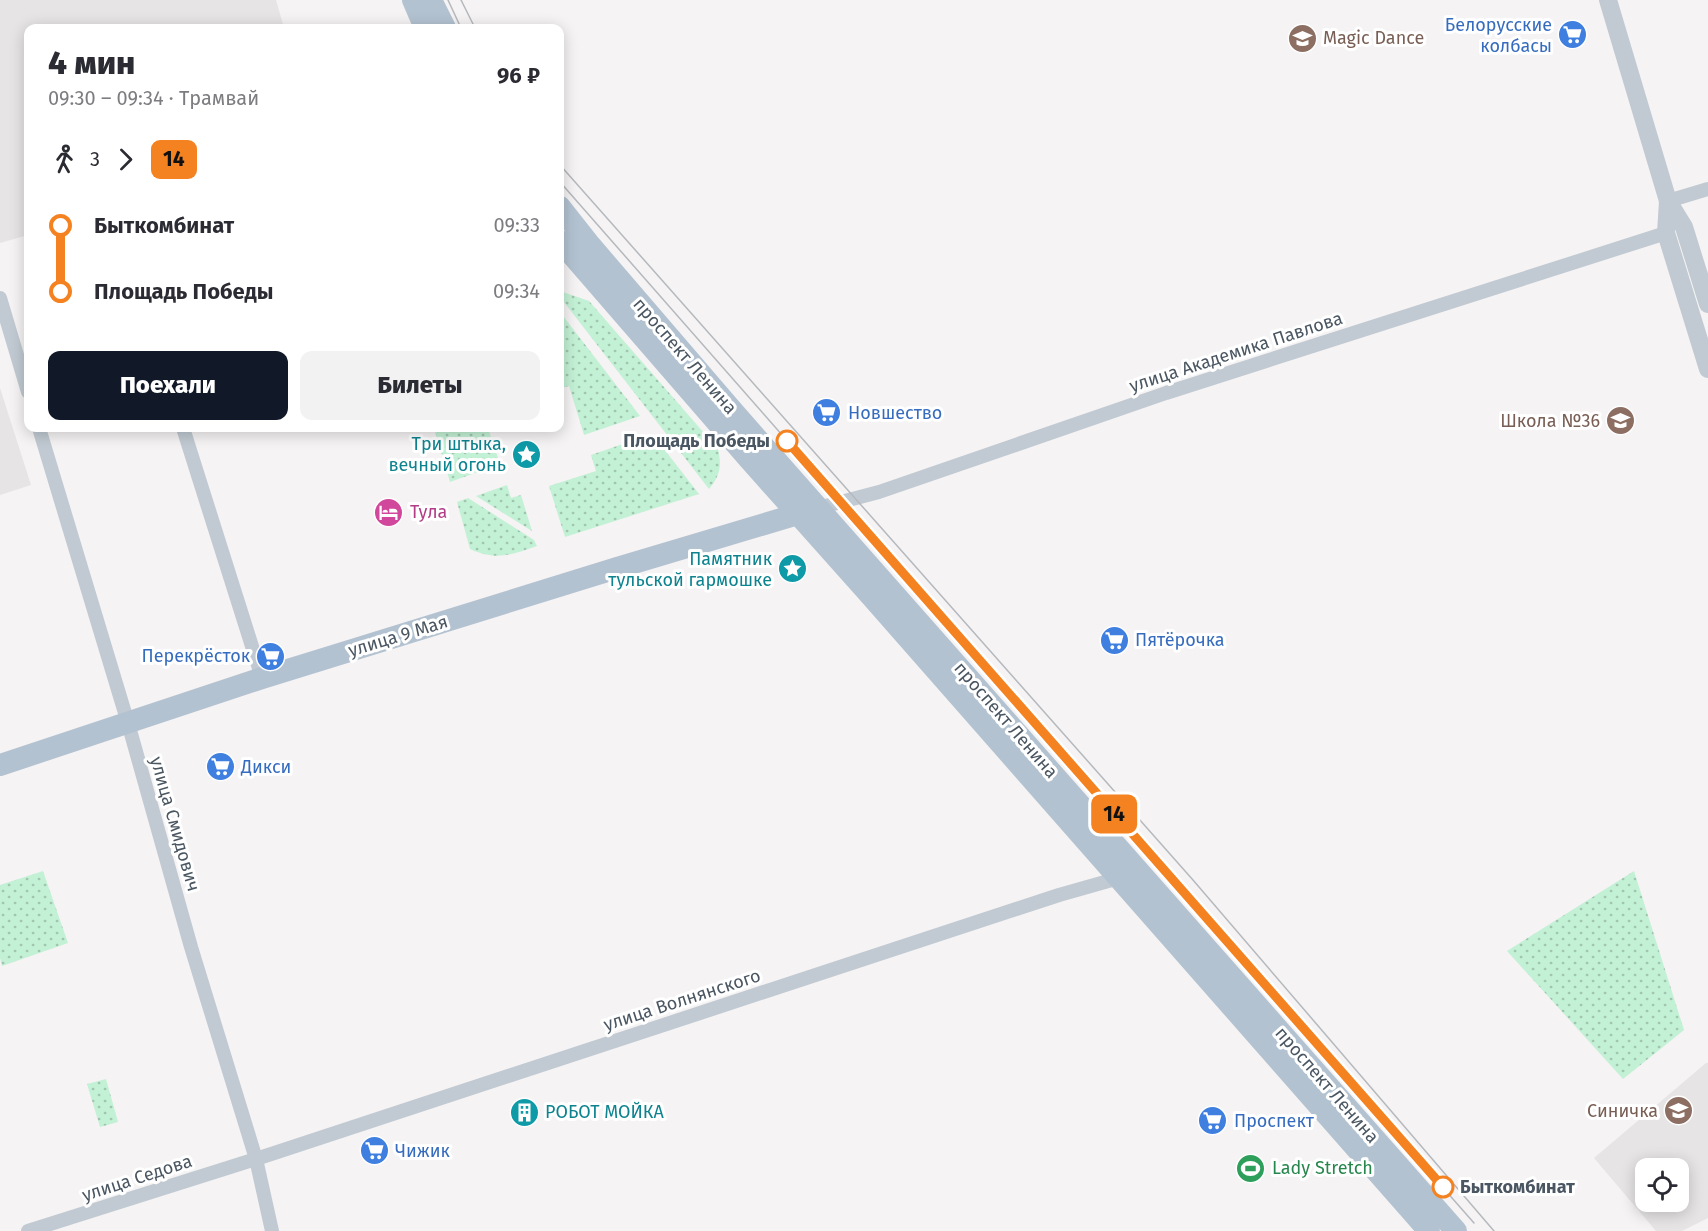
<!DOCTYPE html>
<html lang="ru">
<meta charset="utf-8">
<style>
body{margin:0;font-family:"Fira Sans",sans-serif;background:#f2f2f3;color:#2b2b33;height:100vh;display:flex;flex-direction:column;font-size:22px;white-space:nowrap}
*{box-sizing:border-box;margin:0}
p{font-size:20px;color:#7c7c81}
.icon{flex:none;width:33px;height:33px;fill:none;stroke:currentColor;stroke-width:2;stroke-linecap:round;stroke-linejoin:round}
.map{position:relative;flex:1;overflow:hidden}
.details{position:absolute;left:24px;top:24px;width:540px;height:408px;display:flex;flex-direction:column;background:#fff;border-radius:12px;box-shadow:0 3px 15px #0003}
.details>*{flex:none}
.badge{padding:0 12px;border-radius:9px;font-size:21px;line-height:39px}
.controls{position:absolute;left:1635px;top:1158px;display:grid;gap:12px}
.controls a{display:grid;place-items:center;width:54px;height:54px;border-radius:12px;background:#fff;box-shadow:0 3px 15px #0003;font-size:30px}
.map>.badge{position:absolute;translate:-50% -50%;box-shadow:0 0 0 3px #fff}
.legs{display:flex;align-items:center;gap:9px;height:66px;padding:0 24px;font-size:20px}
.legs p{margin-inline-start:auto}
.summary{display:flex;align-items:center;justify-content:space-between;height:102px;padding:0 24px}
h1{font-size:33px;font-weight:800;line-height:45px}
.button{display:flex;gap:12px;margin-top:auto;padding:12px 24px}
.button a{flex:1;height:69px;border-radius:12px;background:#111827;color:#fff;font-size:24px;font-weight:800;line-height:69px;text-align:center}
.button a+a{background:#f2f2f3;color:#2b2b33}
ul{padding:0 24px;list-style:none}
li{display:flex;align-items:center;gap:21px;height:66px;font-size:22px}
li i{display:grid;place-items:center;width:9px;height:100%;margin:0 8px;background:currentColor}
li i::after{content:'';width:15px;height:15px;margin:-8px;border:4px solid;border-radius:50%;background:#fff}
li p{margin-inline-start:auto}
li:first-child i{background:linear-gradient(#0000 50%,currentColor 0)}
li:last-child i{background:linear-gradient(currentColor 50%,#0000 0)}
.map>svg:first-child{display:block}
.education{fill:#e6e4e5;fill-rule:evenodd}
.grass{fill:url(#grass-dots)}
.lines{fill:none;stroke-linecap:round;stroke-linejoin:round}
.minor{stroke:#c1cad2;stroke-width:14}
.tertiary{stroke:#c1cad2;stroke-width:18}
.primary{stroke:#b3c2d1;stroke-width:22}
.tram{stroke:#b5b8bd;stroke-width:1.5}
.line-1-casing{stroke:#fff;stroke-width:14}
.line-1{stroke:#f58220;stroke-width:9}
.stop-1-dot{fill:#fff;stroke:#f58220;stroke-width:3}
.labels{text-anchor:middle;stroke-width:6;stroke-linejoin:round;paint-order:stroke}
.shop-label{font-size:18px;fill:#366cbe;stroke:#fff;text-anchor:start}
.education-label{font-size:18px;fill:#785e54;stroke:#fff;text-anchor:end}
.street-label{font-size:18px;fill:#4a5661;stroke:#fff}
.stop-label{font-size:18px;font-weight:bold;fill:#4a5661;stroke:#fff;text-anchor:end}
.culture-label{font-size:18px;fill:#0d838f;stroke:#fff;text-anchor:end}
.hotel-label{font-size:18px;fill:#b23c85;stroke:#fff;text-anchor:start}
.leisure-label{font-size:18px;fill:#27864d;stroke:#fff;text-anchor:start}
</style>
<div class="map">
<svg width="1708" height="1231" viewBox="0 0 1708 1231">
<defs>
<pattern id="grass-dots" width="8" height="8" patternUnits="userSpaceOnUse" patternTransform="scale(1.5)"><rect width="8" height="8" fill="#c3f1d5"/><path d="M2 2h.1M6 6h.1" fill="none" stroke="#a0c6b0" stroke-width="1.8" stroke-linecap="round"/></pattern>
</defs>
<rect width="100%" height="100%" fill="#f5f3f3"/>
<!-- education -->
<g class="education">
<path d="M0,0H276L284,28H28V235L0,243Z"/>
<path d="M0,388L31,485L0,495Z"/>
<path d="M1706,1063H1708V1218L1682,1231H1656L1594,1158ZM1678,1168V1202H1646V1168Z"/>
</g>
<!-- grass -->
<g class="grass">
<path d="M560,291L589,301L718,449C722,466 720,476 709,489L560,297Z"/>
<path d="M560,312L640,416L584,435L569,386L560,388Z"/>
<path d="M434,428H488L500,464L450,482Z"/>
<path d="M643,437L664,449L699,494L565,537L549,486L596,471L591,455Z"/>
<path d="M507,485L511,498L521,495L532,531L476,496Z"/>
<path d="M468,498L534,540L537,546C511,555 496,561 470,549L457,502Z"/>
<path d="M43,871L68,943L2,966L0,958V885Z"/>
<path d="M1634,871L1684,1030L1623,1079L1507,951Z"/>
<path d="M106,1079L118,1122L100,1127L87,1084Z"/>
</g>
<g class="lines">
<!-- minor -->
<g class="minor">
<path d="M1668,201L1708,189"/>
<path d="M0,298L28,392"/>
<path d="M39,428L128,723L191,947L256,1159L272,1231"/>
<path d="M183,428L262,678"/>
<path d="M818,508L879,492L1166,393L1666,233"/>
<path d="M28,1231L256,1159L1059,895L1119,878"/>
</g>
<!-- tertiary -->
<g class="tertiary">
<path d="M1608,0L1668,201L1684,227L1708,304"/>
<path d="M1668,201L1666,233L1708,369"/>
</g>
<!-- primary -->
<g class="primary">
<path d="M413,0L425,28"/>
<path d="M431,0L445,28"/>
<path d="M560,207L590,245L730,408L1456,1231"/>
<path d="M560,241L749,459L871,596L1429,1231"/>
<path d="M0,765L262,678L617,568L808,511"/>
</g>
<!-- tram -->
<g class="tram">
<path d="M448,0L461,28"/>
<path d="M461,0L475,28"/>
<path d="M560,165L1193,880L1494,1231"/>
<path d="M560,182L1474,1223"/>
</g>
</g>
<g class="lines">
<defs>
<path id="line-1" d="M787,441L1443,1187"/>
</defs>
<!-- line-1 casing -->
<use href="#line-1" class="line-1-casing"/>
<!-- line-1 -->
<use href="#line-1" class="line-1"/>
</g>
<!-- icons -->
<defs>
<symbol id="supermarket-disc" viewBox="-11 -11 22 22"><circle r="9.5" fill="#3f7fe0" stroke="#fff"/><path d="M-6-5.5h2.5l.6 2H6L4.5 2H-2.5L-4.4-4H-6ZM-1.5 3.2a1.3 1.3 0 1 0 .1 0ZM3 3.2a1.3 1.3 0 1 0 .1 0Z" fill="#fff"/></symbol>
<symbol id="school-disc" viewBox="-11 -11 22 22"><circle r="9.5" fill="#8d6e63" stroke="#fff"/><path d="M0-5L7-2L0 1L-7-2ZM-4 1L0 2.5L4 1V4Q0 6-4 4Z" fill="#fff"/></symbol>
<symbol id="sight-disc" viewBox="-11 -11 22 22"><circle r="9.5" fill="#0f9aa8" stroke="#fff"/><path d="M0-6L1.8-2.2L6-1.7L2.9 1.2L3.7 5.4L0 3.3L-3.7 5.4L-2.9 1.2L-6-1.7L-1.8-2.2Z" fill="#fff"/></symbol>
<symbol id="hotel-disc" viewBox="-11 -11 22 22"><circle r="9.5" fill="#d1479c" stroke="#fff"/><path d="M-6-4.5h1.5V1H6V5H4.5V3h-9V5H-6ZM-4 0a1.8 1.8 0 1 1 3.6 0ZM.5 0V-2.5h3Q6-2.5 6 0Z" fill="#fff"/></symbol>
<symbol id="building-disc" viewBox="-11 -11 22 22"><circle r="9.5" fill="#0f9aa8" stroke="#fff"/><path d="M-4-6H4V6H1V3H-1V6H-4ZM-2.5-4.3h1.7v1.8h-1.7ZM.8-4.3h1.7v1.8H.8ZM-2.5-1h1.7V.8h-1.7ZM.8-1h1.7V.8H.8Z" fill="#fff"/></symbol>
<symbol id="stadium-disc" viewBox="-11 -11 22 22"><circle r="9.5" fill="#2e9e5b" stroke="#fff"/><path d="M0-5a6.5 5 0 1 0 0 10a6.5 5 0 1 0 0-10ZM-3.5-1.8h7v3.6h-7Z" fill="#fff"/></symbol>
</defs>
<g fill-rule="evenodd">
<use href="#supermarket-disc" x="1556" y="18" width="33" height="33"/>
<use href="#school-disc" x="1286" y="22" width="33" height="33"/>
<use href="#supermarket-disc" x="810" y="396" width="33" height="33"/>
<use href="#school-disc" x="1604" y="404" width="33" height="33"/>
<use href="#sight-disc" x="510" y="438" width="33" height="33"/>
<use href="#hotel-disc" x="372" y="496" width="33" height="33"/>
<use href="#sight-disc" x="776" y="552" width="33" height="33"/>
<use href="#supermarket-disc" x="1098" y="624" width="33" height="33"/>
<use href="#supermarket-disc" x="254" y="640" width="33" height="33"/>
<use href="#supermarket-disc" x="204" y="750" width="33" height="33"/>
<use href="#school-disc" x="1662" y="1094" width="33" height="33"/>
<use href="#building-disc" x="508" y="1096" width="33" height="33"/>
<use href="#supermarket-disc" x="1196" y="1104" width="33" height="33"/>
<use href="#supermarket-disc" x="358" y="1134" width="33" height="33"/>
<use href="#stadium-disc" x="1234" y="1152" width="33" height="33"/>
</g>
<!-- markers -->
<g class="stop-1-dot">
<circle cx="787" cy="441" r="10"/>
<circle cx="1443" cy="1187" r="10"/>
</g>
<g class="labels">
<!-- shop labels -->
<g class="shop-label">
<text x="1552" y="31" text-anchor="end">Белорусские<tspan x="1552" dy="21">колбасы</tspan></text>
<text x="848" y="419">Новшество</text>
<text x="1135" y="646">Пятёрочка</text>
<text x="250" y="662" text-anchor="end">Перекрёсток</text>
<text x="241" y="773">Дикси</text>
<text x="1234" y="1127">Проспект</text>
<text x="395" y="1157">Чижик</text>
</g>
<!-- education labels -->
<g class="education-label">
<text x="1323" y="44" text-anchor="start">Magic Dance</text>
<text x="1600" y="427">Школа №36</text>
<text x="1658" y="1117">Синичка</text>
</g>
<!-- street labels -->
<g class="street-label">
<text transform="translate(1236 352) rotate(-18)" y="6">улица Академика Павлова</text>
<text transform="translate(685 356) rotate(49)" y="6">проспект Ленина</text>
<text transform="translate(398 636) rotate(-17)" y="6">улица 9 Мая</text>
<text transform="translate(1006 720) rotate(49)" y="6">проспект Ленина</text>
<text transform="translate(175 824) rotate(74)" y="6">улица Смидович</text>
<text transform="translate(682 1000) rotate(-18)" y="6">улица Волнянского</text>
<text transform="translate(1327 1085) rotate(49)" y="6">проспект Ленина</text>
<text transform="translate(137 1178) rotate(-18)" y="6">улица Седова</text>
</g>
<!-- stop labels -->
<g class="stop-label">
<text x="770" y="447">Площадь Победы</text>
<text x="1460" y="1193" text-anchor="start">Быткомбинат</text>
</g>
<!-- culture labels -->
<g class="culture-label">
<text x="506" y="450">Три штыка,<tspan x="506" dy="21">вечный огонь</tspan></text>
<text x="772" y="565">Памятник<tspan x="772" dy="21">тульской гармошке</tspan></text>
<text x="545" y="1118" text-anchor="start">РОБОТ МОЙКА</text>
</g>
<!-- hotel labels -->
<g class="hotel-label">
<text x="410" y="518">Тула</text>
</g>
<!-- leisure labels -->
<g class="leisure-label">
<text x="1272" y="1174">Lady Stretch</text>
</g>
</g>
</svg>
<div class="controls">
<a><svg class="icon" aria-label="locate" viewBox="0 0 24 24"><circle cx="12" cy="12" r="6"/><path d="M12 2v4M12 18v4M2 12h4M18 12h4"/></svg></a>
</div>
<b class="badge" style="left:1114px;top:814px;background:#f58220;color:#111">14</b>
<section class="details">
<div class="summary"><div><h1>4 мин</h1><p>09:30 – 09:34 · Трамвай</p></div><b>96 ₽</b></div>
<div class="legs"><svg class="icon" aria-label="walk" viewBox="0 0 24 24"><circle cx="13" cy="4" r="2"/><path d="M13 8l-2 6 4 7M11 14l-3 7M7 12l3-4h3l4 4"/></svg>3<svg class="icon" aria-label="forward" viewBox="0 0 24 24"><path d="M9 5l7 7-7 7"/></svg><b class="badge" style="background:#f58220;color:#111">14</b></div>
<ul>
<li><i style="color:#f58220"></i><b>Быткомбинат</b><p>09:33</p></li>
<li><i style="color:#f58220"></i><b>Площадь Победы</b><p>09:34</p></li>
</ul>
<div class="button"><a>Поехали</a><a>Билеты</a></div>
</section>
</div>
